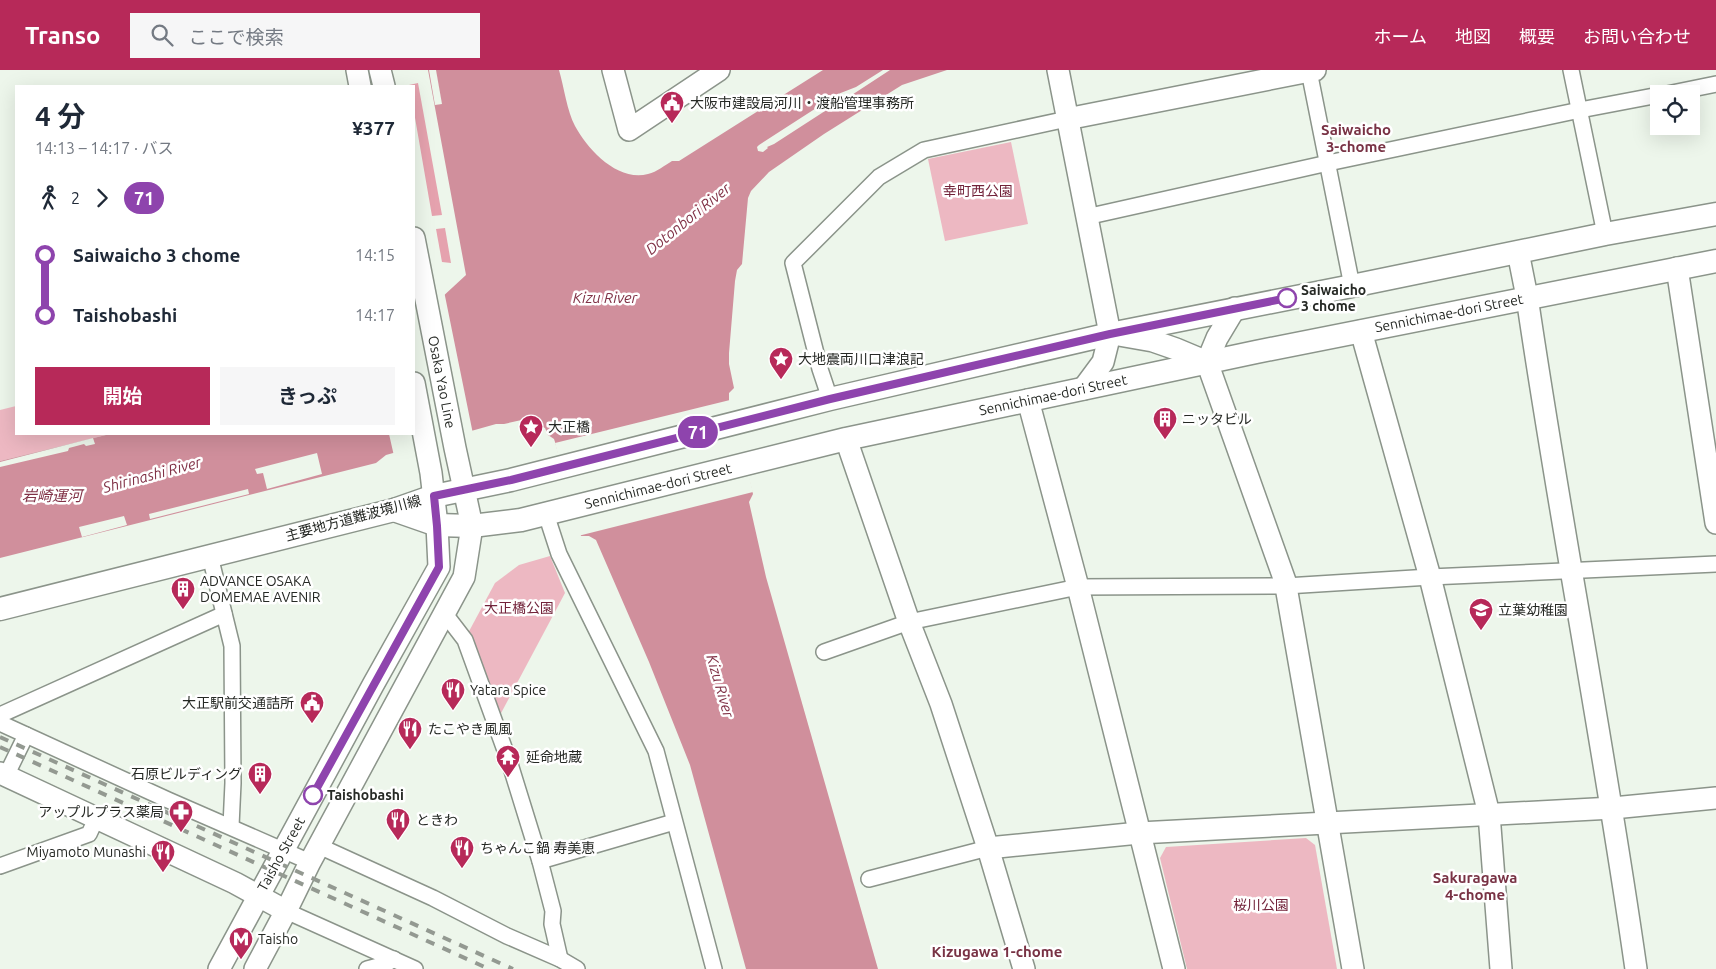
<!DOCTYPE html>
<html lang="ja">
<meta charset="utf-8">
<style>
body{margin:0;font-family:Ubuntu,"Noto Sans JP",sans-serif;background:#f6f6f7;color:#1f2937;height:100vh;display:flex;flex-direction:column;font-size:19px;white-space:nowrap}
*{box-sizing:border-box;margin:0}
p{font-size:16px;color:#747a83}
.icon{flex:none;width:28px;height:28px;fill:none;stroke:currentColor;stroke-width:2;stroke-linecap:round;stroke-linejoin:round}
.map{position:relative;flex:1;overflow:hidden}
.drawer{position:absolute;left:15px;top:15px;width:400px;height:350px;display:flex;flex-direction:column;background:#fff;border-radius:0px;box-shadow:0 5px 20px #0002}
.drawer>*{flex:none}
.badge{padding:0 10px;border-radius:16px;font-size:18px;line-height:32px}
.fabs{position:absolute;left:1650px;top:15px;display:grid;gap:10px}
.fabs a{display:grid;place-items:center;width:50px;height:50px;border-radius:0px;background:#fff;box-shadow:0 5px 20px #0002;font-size:25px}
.map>.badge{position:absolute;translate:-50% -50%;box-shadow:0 0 0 2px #fff}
.legs{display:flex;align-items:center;gap:8px;height:55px;padding:0 20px;font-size:16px}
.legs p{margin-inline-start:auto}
.head{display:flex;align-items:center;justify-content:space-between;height:85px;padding:0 20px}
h1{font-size:28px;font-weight:700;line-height:38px}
.cta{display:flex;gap:10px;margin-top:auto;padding:10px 20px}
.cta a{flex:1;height:58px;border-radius:0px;background:#b72959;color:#fff;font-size:20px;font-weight:700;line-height:58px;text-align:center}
.cta a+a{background:#f6f6f7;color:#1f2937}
ul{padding:0 20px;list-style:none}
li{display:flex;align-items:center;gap:18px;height:60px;font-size:19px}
li i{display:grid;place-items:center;width:8px;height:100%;margin:0 6px;background:currentColor}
li i::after{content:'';width:12px;height:12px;margin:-6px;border:4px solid;border-radius:50%;background:#fff}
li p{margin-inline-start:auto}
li:first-child i{background:linear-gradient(#0000 50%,currentColor 0)}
li:last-child i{background:linear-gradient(currentColor 50%,#0000 0)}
header{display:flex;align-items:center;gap:30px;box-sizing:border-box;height:70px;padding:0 25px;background:#b72959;color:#fff}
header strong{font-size:24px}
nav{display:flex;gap:28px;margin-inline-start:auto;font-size:18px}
.search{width:350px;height:45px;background:#f6f6f7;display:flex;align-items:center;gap:12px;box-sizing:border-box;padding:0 18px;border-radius:0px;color:#747a83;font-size:19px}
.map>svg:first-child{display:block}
.green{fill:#edb8c2}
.forest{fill:#e5a2ae}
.water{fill:#d08f9c}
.pier{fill:#edf6eb}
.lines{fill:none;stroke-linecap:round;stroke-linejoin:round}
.street-casing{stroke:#8b948a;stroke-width:18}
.secondary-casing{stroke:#8b948a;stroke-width:24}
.primary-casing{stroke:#8b948a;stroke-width:25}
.street{stroke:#fff;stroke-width:15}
.secondary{stroke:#fff;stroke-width:21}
.primary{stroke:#fff;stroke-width:22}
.rail{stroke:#939991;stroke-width:4;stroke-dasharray:9 9;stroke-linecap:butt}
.line-1-casing{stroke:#fff;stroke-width:11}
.line-1{stroke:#8e44ad;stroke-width:8}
.stop-1-dot{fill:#fff;stroke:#8e44ad;stroke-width:2.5}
.labels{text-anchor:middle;stroke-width:5;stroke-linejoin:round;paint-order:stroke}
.poi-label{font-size:14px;fill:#262925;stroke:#fff;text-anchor:start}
.park-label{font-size:14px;fill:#72233a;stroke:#fff}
.stop-label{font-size:14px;font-weight:bold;fill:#262925;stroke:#fff;text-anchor:start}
.street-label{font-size:14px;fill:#262925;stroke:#fff}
.neighbourhood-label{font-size:15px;font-weight:bold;fill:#783244;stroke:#fff}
.water-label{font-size:15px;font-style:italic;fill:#803146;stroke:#fff}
</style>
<header>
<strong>Transo</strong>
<div class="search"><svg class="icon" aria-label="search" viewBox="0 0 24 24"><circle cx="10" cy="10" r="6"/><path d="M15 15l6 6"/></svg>ここで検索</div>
<nav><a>ホーム</a><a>地図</a><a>概要</a><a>お問い合わせ</a></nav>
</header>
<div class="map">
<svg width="1716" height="899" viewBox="0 0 1716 899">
<rect width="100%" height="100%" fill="#edf6eb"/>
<!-- green -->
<g class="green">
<path d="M1011,72L1028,154L945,171L928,89Z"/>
<path d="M16,336V364H110L0,391V340Z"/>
<path d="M550,486L565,523L499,647L467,565L495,513L519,495Z"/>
<path d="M1306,768L1315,775L1337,899H1187L1160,788L1166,777Z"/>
</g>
<!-- forest -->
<g class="forest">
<path d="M418,13L442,145L432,146L414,42V16H409V15Z"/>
<path d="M445,158L451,193L442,192L436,159Z"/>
</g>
<!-- water -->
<path class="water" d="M428,0H559C564,17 567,41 575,56C588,80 618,112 648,104C657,102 665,95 672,91H679L823,0H883L856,17L838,24L759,75L757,77L758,81L763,82L768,78L767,77L774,74L825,41V39L836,32L838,34L890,0H947L902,15L824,64L769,102L751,121L748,128L742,194L737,200L735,211L729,283V294L734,318L729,323V330L753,424L749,432L766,507L878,899H746L690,695L649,592L596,470L589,466H581L555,372L554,369L548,365L545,358L526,349L504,354H496L386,385L376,393L0,488V391L110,364H414V253L466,205Z"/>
<!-- pier -->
<g class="pier">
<path d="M429,0H436L442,34L435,35Z"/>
<path d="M444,221L473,364L394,386L389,364H414V249Z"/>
<path d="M730,330L753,422L578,466L555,373Z"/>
<path d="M93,368L95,374L86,376L84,374L69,378L68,381L0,397V392Z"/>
<path d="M317,383L322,404L267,419L263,403L257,404L255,399Z"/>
<path d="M248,419L249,424L150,449L149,444Z"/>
<path d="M124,446L127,455L82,467L79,457Z"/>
</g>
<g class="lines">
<defs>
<g id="street">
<path d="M1571,0L1605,164"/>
<path d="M1309,1L1352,216"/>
<path d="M1667,24L1716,14"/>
<path d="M1086,147L1328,93L1580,40L1659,25"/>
<path d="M830,329L820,299L793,193L879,107L924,80L1067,49"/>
<path d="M546,444L559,484L656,681L714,899"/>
<path d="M210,486L232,576L233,713L231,756"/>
<path d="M445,544L465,570L510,694L540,791L553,841L552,854L560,889"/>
<path d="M824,582L909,552L1078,517L1286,516L1430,507L1716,494"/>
<path d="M0,645L224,544"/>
<path d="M0,653L168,730L310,792"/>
<path d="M6,706L26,665"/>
<path d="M319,776L433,828L507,866L560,889L577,899"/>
<path d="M540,791L674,752"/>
<path d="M0,796L89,764L96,749"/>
<path d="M869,809L988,778"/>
<path d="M286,841L415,899"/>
<path d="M367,899L386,894L394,889"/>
</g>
<g id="secondary">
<path d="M357,0L360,16"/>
<path d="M380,0L384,16"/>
<path d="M613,0L629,60L719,0"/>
<path d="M1058,0L1110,264L1103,292L1083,319"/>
<path d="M1067,49L1315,0"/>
<path d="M1518,182L1527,227C1560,452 1604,674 1636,899"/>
<path d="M1677,198L1716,453"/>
<path d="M1235,238L1217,268L1207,292L1285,511L1353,899"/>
<path d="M1361,261L1430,507L1489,744L1501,899"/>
<path d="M1113,264L1153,271L1176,279L1207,292"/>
<path d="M1028,330L1078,517L1174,899"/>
<path d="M846,369L909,552L941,634L988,778L1024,899"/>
<path d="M0,703L235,813L286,841"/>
<path d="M988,778L1139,763L1613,738L1716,728"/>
<path d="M219,899L373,615L439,497L437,455L431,403L414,313"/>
<path d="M255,899L288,837L310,792L464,507L472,456L455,378L414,168"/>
</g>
<g id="primary">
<path d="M394,440L437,455L472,456L521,450L846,369L1256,282L1716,191"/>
<path d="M0,539L394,440L434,426L511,410L830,329L1110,264L1352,216L1605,164L1716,144"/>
</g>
</defs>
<!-- street casing -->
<use href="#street" class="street-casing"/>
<!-- secondary casing -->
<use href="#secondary" class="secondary-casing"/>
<!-- primary casing -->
<use href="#primary" class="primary-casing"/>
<!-- street -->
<use href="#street" class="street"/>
<!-- secondary -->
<use href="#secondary" class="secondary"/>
<!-- primary -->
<use href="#primary" class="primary"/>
<!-- rail -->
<g class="rail">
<path d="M0,667L513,899"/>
<path d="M0,677L489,899"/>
</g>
</g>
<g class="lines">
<defs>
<path id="line-1" d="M313,725L439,497L437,456L434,426L511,410L830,329L1110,264L1287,228"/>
</defs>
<!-- line-1 casing -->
<use href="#line-1" class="line-1-casing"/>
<!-- line-1 -->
<use href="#line-1" class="line-1"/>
</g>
<!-- icons -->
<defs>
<symbol id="civic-pin" viewBox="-11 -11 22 30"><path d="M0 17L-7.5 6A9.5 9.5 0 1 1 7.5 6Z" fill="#b72959" stroke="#fff"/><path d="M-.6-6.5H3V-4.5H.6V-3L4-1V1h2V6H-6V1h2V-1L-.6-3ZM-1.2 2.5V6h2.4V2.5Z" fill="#fff"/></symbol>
<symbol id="sight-pin" viewBox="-11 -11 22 30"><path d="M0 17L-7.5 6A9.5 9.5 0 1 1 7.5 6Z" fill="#b72959" stroke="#fff"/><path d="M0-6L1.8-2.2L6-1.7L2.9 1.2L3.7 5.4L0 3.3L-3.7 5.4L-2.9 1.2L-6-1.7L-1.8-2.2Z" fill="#fff"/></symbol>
<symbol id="building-pin" viewBox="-11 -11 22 30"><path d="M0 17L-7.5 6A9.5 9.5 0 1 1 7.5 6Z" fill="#b72959" stroke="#fff"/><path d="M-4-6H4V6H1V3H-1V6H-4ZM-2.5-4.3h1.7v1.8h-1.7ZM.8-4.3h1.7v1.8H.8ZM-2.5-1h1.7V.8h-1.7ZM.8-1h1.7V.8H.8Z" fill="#fff"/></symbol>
<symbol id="school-pin" viewBox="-11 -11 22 30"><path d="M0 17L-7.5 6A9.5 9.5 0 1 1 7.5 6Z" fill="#b72959" stroke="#fff"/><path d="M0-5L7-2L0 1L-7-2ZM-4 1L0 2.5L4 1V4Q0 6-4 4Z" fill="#fff"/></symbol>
<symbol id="restaurant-pin" viewBox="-11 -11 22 30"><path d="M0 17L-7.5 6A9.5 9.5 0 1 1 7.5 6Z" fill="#b72959" stroke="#fff"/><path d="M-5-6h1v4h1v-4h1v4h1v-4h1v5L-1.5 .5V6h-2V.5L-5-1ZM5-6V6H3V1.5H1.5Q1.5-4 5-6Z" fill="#fff"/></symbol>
<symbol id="temple-pin" viewBox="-11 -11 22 30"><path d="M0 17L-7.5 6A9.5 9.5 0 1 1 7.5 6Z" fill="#b72959" stroke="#fff"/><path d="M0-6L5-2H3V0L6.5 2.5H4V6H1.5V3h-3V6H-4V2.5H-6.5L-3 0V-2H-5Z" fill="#fff"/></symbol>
<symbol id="pharmacy-pin" viewBox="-11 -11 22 30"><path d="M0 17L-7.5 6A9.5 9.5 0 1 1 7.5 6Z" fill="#b72959" stroke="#fff"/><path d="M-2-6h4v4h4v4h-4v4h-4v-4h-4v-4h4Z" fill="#fff"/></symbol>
<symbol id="metro-pin" viewBox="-11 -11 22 30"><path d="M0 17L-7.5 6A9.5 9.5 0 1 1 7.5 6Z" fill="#b72959" stroke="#fff"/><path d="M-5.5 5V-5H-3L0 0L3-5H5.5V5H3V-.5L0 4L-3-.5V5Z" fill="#fff"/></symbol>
</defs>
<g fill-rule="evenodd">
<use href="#civic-pin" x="658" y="19" width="28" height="38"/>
<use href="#sight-pin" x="767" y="275" width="28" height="38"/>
<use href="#building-pin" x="1151" y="335" width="28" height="38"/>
<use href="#sight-pin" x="517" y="343" width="28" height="38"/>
<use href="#building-pin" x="169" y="505" width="28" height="38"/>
<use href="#school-pin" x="1467" y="526" width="28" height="38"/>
<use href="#restaurant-pin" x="439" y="606" width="28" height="38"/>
<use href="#civic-pin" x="298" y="619" width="28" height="38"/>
<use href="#restaurant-pin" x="396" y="645" width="28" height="38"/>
<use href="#temple-pin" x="494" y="673" width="28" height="38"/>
<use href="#building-pin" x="246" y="690" width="28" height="38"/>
<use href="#pharmacy-pin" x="167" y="728" width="28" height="38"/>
<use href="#restaurant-pin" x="384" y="736" width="28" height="38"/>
<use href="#restaurant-pin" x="448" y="764" width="28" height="38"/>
<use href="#restaurant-pin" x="149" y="768" width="28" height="38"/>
<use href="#metro-pin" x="227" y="855" width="28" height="38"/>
</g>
<!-- markers -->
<g class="stop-1-dot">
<circle cx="1287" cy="228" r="9"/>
<circle cx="313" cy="725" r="9"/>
</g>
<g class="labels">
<!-- poi labels -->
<g class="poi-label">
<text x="690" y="38">大阪市建設局河川・渡船管理事務所</text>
<text x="798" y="294">大地震両川口津浪記</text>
<text x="1182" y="354">ニッタビル</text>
<text x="548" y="362">大正橋</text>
<text x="200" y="516">ADVANCE OSAKA<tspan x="200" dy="16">DOMEMAE AVENIR</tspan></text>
<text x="1498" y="545">立葉幼稚園</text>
<text x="470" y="625">Yatara Spice</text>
<text x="294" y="638" text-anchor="end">大正駅前交通詰所</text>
<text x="428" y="664">たこやき風風</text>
<text x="526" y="692">延命地蔵</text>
<text x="242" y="709" text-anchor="end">石原ビルディング</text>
<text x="164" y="747" text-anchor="end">アップルプラス薬局</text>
<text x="416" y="755">ときわ</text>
<text x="480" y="783">ちゃんこ鍋 寿美恵</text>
<text x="146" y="787" text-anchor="end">Miyamoto Munashi</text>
<text x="258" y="874">Taisho</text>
</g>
<!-- park labels -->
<g class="park-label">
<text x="978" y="126">幸町西公園</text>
<text x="519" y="543">大正橋公園</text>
<text x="1261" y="840">桜川公園</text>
</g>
<!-- stop labels -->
<g class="stop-label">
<text x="1301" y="225">Saiwaicho<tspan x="1301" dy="16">3 chome</tspan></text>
<text x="327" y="730">Taishobashi</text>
</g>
<!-- street labels -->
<g class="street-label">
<text transform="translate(1449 243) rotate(-11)" y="5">Sennichimae-dori Street</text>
<text transform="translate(442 312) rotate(79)" y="5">Osaka Yao Line</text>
<text transform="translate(1053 325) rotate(-12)" y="5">Sennichimae-dori Street</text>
<text transform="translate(658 416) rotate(-14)" y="5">Sennichimae-dori Street</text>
<text transform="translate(353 448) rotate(-15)" y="5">主要地方道難波境川線</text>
<text transform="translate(281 784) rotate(-61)" y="5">Taisho Street</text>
</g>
<!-- neighbourhood labels -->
<g class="neighbourhood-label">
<text x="1356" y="65">Saiwaicho<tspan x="1356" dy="17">3-chome</tspan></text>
<text x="1475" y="813">Sakuragawa<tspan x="1475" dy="17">4-chome</tspan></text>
<text x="997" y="887">Kizugawa 1-chome</text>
</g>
<!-- water labels -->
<g class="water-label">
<text transform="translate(688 149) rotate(-39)" y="5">Dotonbori River</text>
<text x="605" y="233">Kizu River</text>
<text transform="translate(152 405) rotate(-15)" y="5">Shirinashi River</text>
<text x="52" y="431">岩崎運河</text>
<text transform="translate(720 616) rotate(74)" y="5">Kizu River</text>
</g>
</g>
</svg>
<div class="fabs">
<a><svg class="icon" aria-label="locate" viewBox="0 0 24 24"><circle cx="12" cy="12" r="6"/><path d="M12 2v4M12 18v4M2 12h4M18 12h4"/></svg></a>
</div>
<b class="badge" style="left:698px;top:362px;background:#8e44ad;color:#fff">71</b>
<section class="drawer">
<div class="head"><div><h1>4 分</h1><p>14:13 – 14:17 · バス</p></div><b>¥377</b></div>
<div class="legs"><svg class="icon" aria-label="walk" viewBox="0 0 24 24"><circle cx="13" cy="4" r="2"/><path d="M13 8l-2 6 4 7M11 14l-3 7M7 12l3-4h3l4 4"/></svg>2<svg class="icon" aria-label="forward" viewBox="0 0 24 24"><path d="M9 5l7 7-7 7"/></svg><b class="badge" style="background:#8e44ad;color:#fff">71</b></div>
<ul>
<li><i style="color:#8e44ad"></i><b>Saiwaicho 3 chome</b><p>14:15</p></li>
<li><i style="color:#8e44ad"></i><b>Taishobashi</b><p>14:17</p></li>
</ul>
<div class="cta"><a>開始</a><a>きっぷ</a></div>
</section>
</div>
